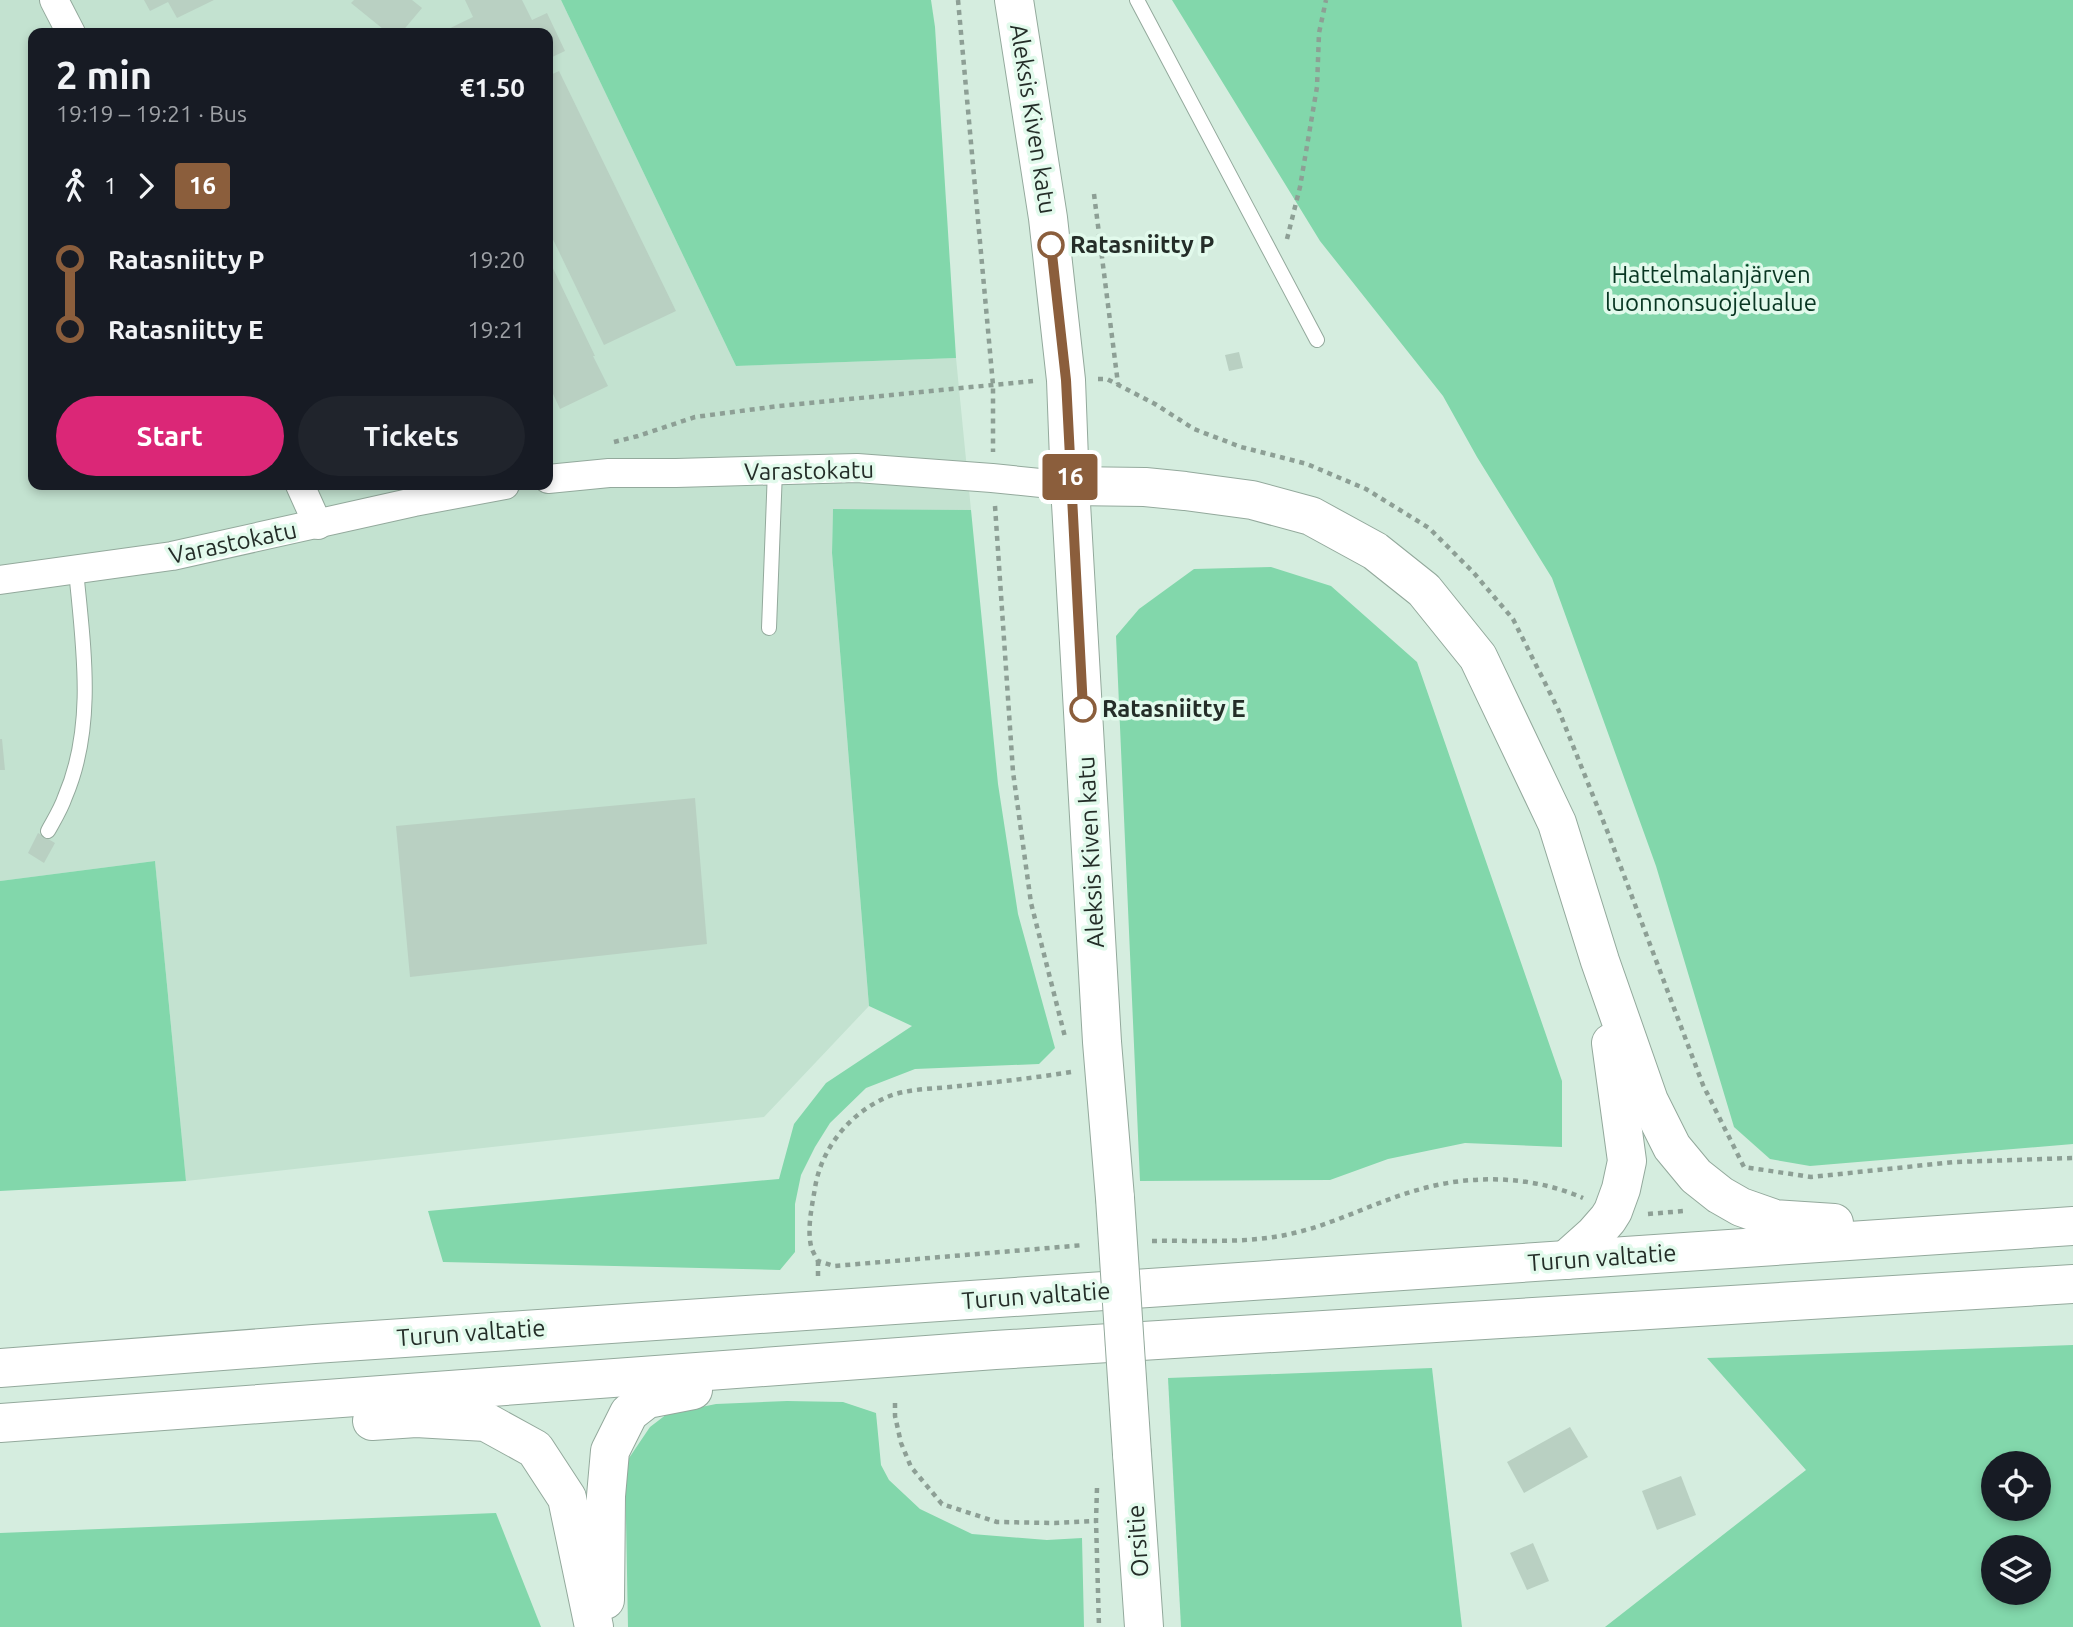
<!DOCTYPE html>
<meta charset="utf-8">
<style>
body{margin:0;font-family:Ubuntu,sans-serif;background:#20242c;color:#f1f3f6;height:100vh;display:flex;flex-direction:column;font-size:26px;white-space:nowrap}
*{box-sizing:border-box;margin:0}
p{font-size:23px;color:#9ea1a6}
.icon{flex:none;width:38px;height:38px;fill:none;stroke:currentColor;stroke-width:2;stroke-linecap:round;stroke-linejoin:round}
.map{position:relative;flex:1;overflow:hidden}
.details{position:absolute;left:28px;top:28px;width:525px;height:462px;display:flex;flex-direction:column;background:#171b24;border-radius:14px;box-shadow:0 4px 10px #0003}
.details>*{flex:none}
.badge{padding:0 14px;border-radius:5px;font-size:24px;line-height:46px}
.tools{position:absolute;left:1981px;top:1451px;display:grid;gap:14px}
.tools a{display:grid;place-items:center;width:70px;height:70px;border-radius:50%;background:#171b24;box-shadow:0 4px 10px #0003;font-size:35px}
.map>.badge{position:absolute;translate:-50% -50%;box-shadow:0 0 0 4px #fff}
.legs{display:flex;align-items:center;gap:10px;height:77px;padding:0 28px;font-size:23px}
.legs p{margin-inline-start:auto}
.head{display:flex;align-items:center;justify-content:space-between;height:119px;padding:0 28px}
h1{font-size:38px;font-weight:700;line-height:52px}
.cta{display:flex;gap:14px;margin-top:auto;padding:14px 28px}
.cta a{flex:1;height:80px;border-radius:42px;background:#db2777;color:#fff;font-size:28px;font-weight:700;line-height:80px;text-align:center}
.cta a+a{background:#20242c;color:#f1f3f6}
ul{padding:0 28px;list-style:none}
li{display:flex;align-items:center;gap:24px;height:70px;font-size:26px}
li i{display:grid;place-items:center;width:10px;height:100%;margin:0 9px;background:currentColor}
li i::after{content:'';width:18px;height:18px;margin:-9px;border:5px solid;border-radius:50%;background:#171b24}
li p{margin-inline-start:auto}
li:first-child i{background:linear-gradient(#0000 50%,currentColor 0)}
li:last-child i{background:linear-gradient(currentColor 50%,#0000 0)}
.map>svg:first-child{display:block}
.built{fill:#c3e2d0;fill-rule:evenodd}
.green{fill:#82d7ab;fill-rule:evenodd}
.building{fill:#b9d0c2}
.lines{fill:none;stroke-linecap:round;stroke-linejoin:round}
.service-casing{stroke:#93a99c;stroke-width:16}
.minor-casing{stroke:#93a99c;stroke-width:30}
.secondary-casing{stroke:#93a99c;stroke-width:40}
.trunk-casing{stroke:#93a99c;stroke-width:40}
.path{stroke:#8d9f95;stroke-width:4.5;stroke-dasharray:5 5;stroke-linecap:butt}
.service{stroke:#fff;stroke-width:14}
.minor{stroke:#fff;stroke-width:28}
.secondary{stroke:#fff;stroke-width:38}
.trunk{stroke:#fff;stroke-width:38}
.secondary-bridge-casing{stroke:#93a99c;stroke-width:40;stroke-linecap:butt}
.secondary-bridge{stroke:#fff;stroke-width:38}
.line-1-casing{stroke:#fff;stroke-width:16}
.line-1{stroke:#8b5e3c;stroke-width:10}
.stop-1-dot{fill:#fff;stroke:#8b5e3c;stroke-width:3.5}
.labels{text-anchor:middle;stroke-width:7;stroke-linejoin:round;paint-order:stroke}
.street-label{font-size:24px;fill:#242d28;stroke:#e2faec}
.stop-label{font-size:24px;font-weight:bold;fill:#242d28;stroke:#e2faec;text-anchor:start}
.park-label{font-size:24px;fill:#083622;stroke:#e2faec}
</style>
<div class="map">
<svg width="2073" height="1627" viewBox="0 0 2073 1627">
<rect width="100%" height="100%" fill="#d5eddf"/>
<!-- built -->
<path class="built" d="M0,0H561L736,366L956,358L971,510L833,509L832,553L869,1006L764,1117L186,1181L155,861L0,881ZM33,33H548V485H33Z"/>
<!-- green -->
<g class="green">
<path d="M561,0H931L935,27L956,358L736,366Z"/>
<path d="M1172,0H2073V1144L1810,1166L1770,1159L1734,1127L1656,866L1552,578L1477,457L1443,396L1320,241Z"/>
<path d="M833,509L971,510L998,784L1018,914L1055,1048L1039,1064L915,1069L866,1088L830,1123L815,1147L801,1175L795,1204V1252L780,1270L443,1262L428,1211L779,1179L794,1124L826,1083L912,1026L869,1006L832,553Z"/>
<path d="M1271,567L1331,586L1417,662L1562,1081V1147L1465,1143L1388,1159L1330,1180L1140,1181L1116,636L1139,609L1194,569Z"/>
<path d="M155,861L186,1181L0,1191V881Z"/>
<path d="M2073,1345V1627H1605L1806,1470L1707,1358ZM1993,1463H2039V1508H1993ZM1993,1547H2039V1592H1993Z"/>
<path d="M1432,1368L1462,1627H1181L1168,1378Z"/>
<path d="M787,1401L843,1402L876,1413L881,1465L889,1480L920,1509L972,1534L1047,1540L1082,1538L1084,1627H628L625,1464L650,1427L667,1414L716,1404Z"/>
<path d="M496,1513L541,1627H0V1533Z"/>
</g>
<!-- building -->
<g class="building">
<path d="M144,0H214L177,18L168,2L150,11Z"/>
<path d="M354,0H412L422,8L401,33H388L351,3Z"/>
<path d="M465,0H522L532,20L547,13L565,51L548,59V33H440L473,17Z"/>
<path d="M559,71L676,311L604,345L548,229V76Z"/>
<path d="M548,258L595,356H593L608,386L560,409L548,383Z"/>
<path d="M1239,352L1243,368L1229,371L1225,355Z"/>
<path d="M0,739H2L5,770H0Z"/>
<path d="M695,798L707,944L410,977L396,826Z"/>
<path d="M38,833L55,843L44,863L28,853Z"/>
<path d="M1570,1427L1588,1457L1524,1493L1507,1462Z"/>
<path d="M1681,1476L1696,1515L1657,1530L1642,1491Z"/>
<path d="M1533,1543L1549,1581L1527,1590L1510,1553Z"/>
</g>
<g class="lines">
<defs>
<g id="service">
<path d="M1137,0L1317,340"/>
<path d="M769,628L775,470"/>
<path d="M48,831C54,820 61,809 65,797C96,725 83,645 76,570"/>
</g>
<g id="minor">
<path d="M54,0L71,33"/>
<path d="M548,479L609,473H676L857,468L992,478L1070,486"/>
<path d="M300,485L318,525"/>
<path d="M0,580L172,556L414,502L505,485"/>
</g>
<g id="secondary">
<path d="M1014,0L1048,218L1066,380L1070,486L1102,1042L1115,1198"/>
<path d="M1132,1454L1144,1627"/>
</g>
<g id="trunk">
<path d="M1070,486L1145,487L1185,491L1252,500L1311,516L1375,551L1424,590L1478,657L1557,823L1600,961L1649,1101L1672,1147L1696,1176L1720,1195L1741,1207L1775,1219L1834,1223"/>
<path d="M1566,1260L1594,1235L1608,1219L1613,1211L1621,1189L1627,1161L1611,1043"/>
<path d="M0,1368L314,1344L2073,1226"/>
<path d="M372,1421L416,1418L486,1422L535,1449L567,1498L594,1627"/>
<path d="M0,1423L995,1350L2073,1284"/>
<path d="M605,1600L606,1496L610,1451L629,1413L647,1399L693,1390"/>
</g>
</defs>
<!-- service casing -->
<use href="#service" class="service-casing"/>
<!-- minor casing -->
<use href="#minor" class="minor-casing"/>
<!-- secondary casing -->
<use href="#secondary" class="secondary-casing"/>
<!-- trunk casing -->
<use href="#trunk" class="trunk-casing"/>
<!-- path -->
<g class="path">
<path d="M958,0L993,385V452"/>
<path d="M1094,194L1118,384"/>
<path d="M1287,239L1300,187L1317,87L1319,33L1326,0"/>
<path d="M1098,379H1107L1155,404L1194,429L1241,447L1307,464L1366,489L1429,528L1473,572L1513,619L1559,711L1608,833L1703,1085L1744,1167L1811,1177L1954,1162L2073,1158"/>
<path d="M614,442L638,436L695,417L779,406L1033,381"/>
<path d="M995,506L1013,772L1031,903L1065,1037"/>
<path d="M1071,1072C1034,1078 997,1082 959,1086C936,1089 906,1088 885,1098C849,1114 821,1149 815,1188C812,1206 807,1228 811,1246C812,1251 816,1257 818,1261L834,1266L1084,1245"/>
<path d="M1648,1214L1684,1211"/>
<path d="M1152,1241C1198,1240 1245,1244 1290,1234C1336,1224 1376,1201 1421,1189C1474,1174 1533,1176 1583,1198"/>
<path d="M818,1261V1278"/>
<path d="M895,1403V1416L901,1443L911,1467L942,1504L997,1522L1055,1523L1096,1521"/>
<path d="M1097,1488L1096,1521L1099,1627"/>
</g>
<!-- service -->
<use href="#service" class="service"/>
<!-- minor -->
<use href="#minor" class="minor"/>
<!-- secondary -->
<use href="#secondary" class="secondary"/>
<!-- trunk -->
<use href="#trunk" class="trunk"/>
<defs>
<path id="secondary-bridge" d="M1115,1198L1132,1454"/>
</defs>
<!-- secondary-bridge casing -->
<use href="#secondary-bridge" class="secondary-bridge-casing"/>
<!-- secondary-bridge -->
<use href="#secondary-bridge" class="secondary-bridge"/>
</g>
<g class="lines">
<defs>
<path id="line-1" d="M1051,245L1066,380L1083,709"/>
</defs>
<!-- line-1 casing -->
<use href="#line-1" class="line-1-casing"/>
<!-- line-1 -->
<use href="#line-1" class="line-1"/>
</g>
<!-- markers -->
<g class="stop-1-dot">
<circle cx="1051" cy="245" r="12"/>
<circle cx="1083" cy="709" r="12"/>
</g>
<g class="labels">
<!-- street labels -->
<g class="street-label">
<text transform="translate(1033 119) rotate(81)" y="8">Aleksis Kiven katu</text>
<text transform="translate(809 471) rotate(-1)" y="8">Varastokatu</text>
<text transform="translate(233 543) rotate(-12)" y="8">Varastokatu</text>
<text transform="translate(1091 852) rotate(-93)" y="8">Aleksis Kiven katu</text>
<text transform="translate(1602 1258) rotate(-4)" y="8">Turun valtatie</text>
<text transform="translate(1036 1296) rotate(-4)" y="8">Turun valtatie</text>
<text transform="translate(471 1333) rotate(-4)" y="8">Turun valtatie</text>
<text transform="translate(1138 1541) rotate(-94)" y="8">Orsitie</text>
</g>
<!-- stop labels -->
<g class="stop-label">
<text x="1070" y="253">Ratasniitty P</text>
<text x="1102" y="717">Ratasniitty E</text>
</g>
<!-- park labels -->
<g class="park-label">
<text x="1711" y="283">Hattelmalanjärven<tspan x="1711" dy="28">luonnonsuojelualue</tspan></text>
</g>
</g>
</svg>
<div class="tools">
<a><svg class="icon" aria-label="locate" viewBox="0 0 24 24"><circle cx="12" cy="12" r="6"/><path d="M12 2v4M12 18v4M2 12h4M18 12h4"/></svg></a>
<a><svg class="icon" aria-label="layers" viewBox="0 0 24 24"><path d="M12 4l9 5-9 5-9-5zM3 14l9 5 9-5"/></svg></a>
</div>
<b class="badge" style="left:1070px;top:477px;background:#8b5e3c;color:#fff">16</b>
<section class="details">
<div class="head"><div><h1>2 min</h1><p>19:19 – 19:21 · Bus</p></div><b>€1.50</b></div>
<div class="legs"><svg class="icon" aria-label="walk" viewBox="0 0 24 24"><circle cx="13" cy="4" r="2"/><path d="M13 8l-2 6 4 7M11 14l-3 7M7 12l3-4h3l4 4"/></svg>1<svg class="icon" aria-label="forward" viewBox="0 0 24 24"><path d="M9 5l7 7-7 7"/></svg><b class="badge" style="background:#8b5e3c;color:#fff">16</b></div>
<ul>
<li><i style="color:#8b5e3c"></i><b>Ratasniitty P</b><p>19:20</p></li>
<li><i style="color:#8b5e3c"></i><b>Ratasniitty E</b><p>19:21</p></li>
</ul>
<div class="cta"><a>Start</a><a>Tickets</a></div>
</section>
</div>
